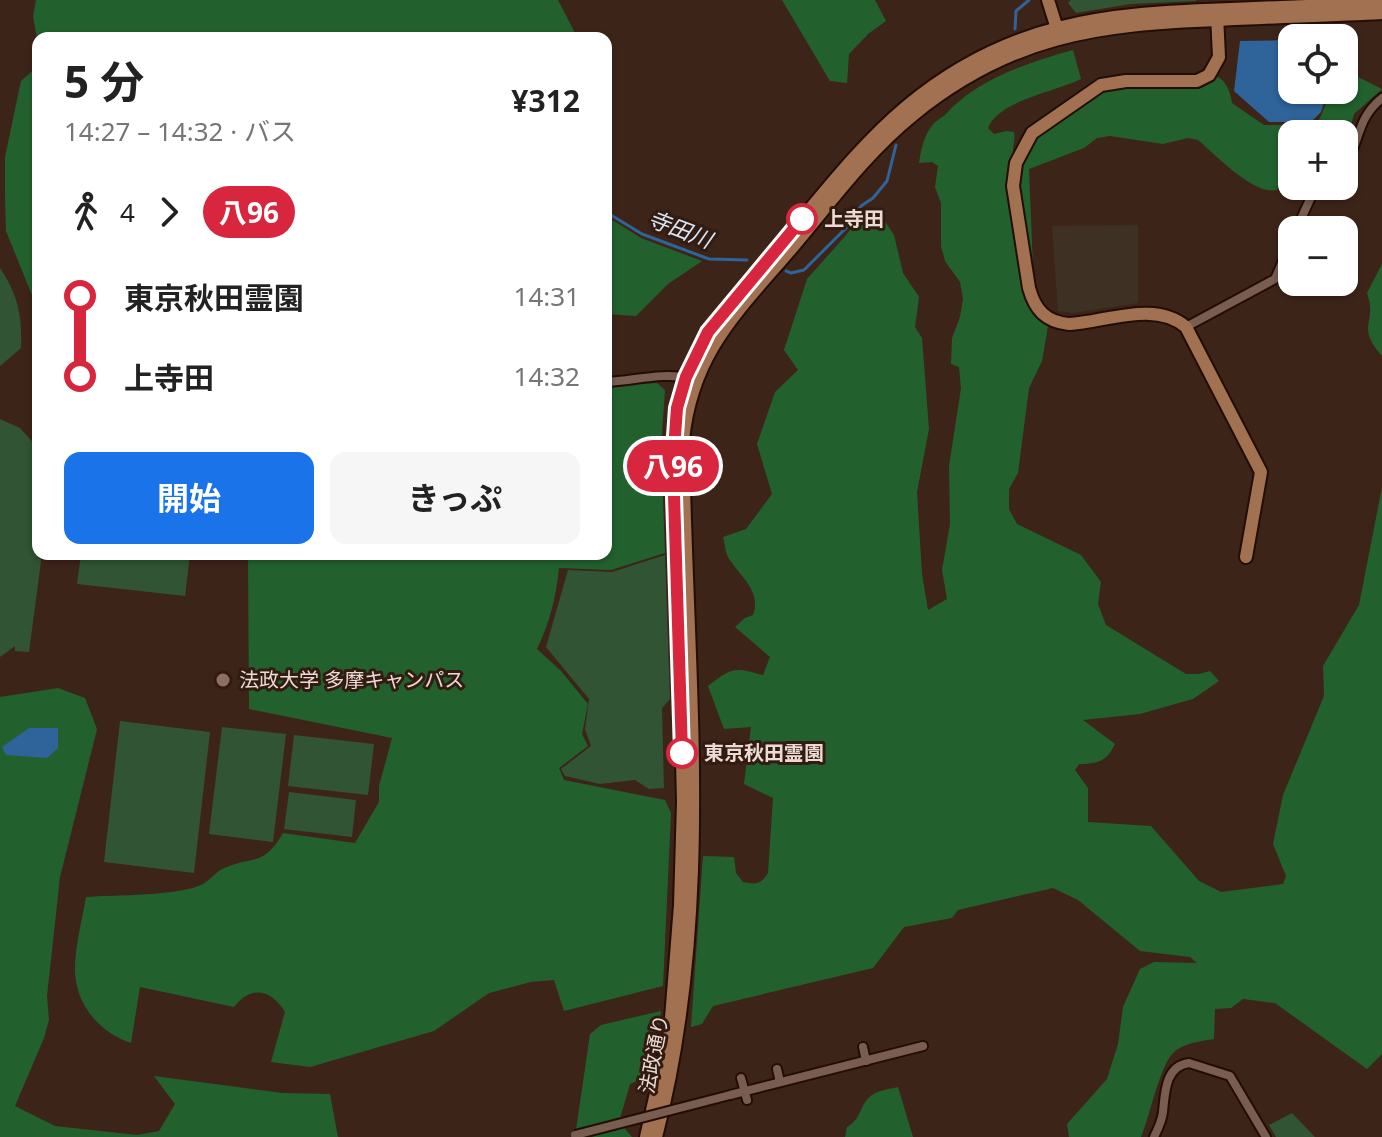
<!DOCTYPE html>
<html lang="ja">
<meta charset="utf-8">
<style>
body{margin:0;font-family:"Noto Sans","Noto Sans JP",sans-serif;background:#f6f6f6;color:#222;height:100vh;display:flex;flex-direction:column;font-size:30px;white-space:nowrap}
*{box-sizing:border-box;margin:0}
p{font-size:26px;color:#767676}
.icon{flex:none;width:44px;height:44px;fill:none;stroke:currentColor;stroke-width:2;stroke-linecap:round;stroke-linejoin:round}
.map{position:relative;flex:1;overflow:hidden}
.drawer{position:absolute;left:32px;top:32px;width:580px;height:528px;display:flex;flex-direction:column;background:#fff;border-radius:16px;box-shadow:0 2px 6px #0004}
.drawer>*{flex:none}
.badge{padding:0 16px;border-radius:26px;font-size:28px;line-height:52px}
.fabs{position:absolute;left:1278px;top:24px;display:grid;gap:16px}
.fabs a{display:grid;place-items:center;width:80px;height:80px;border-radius:16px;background:#fff;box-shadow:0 2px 6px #0004;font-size:40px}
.map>.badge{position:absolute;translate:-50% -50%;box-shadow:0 0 0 4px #fff}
.legs{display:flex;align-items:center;gap:12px;height:88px;padding:0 32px;font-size:26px}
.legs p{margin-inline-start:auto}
.headline{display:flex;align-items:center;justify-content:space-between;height:136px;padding:0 32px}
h1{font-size:44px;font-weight:700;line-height:60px}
.primary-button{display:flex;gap:16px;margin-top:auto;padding:16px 32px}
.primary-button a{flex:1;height:92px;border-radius:16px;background:#1a73e8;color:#fff;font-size:32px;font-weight:700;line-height:92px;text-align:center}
.primary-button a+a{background:#f6f6f6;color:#222}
ul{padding:0 32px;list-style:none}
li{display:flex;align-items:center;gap:28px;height:80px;font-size:30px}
li i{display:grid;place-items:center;width:12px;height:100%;margin:0 10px;background:currentColor}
li i::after{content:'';width:20px;height:20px;margin:-10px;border:6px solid;border-radius:50%;background:#fff}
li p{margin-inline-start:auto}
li:first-child i{background:linear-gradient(#0000 50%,currentColor 0)}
li:last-child i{background:linear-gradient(currentColor 50%,#0000 0)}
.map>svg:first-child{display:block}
.industrial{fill:#3e3023}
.green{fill:#305434}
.forest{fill:#22612e}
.water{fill:#2e6499}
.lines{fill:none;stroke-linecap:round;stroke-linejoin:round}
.stream{stroke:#2e6499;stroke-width:3}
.street-casing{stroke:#230d04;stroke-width:12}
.secondary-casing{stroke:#230d04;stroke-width:16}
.street{stroke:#795d50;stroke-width:8}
.secondary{stroke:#a17151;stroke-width:12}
.street-bridge-casing{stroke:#230d04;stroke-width:12;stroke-linecap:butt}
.street-bridge{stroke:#795d50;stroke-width:8}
.line-1-casing{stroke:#fff;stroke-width:18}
.line-1{stroke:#d7263d;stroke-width:12}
.stop-1-dot{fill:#fff;stroke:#d7263d;stroke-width:4}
.education-dot{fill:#8d6e63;stroke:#321b10;stroke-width:3}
.labels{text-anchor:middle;stroke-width:6;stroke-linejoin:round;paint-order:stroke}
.stop-label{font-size:20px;font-weight:bold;fill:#ecdbd4;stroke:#321b10;text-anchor:start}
.poi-label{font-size:20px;fill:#ecdbd4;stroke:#321b10;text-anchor:start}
.street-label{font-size:20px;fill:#ecdbd4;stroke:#321b10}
.water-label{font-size:22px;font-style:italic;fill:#d8e6f6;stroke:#321b10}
</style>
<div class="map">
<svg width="1382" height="1137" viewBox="0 0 1382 1137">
<rect width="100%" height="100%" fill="#3d2419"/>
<!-- industrial -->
<path class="industrial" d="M1138,225V303L1073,313L1058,311L1052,226Z"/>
<!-- green -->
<g class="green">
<path d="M1071,0H1196V1L1130,4L1076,13L1068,3Z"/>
<path d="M0,268C18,295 22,315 21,348L0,366Z"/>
<path d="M0,419L20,428L38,448V554H42L29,652L15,651V646L0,657Z"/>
<path d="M81,554H190L185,596L77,584Z"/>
<path d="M665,555L670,699L662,708L664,788L649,789L635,780L600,784L565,776L561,769L591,746L585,729L589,699L546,647L568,570L612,572Z"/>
<path d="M120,721L210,732L194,873L104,862Z"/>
<path d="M222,727L286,734L273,842L209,834Z"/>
<path d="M294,735L374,744L368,795L288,786Z"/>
<path d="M289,792L356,800L352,837L284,829Z"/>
<path d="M1292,1113L1315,1137H1276L1269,1125Z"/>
</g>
<!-- forest -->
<g class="forest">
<path d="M36,0H558L575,33L570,38H38V44L33,16Z"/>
<path d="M782,0H875L886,21L868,34L849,54L847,83L830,81Z"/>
<path d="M1073,50L1081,79C1055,92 999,100 988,128L994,134L1006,131L1014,132C1016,141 1011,149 1014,157L1027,159L1033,143L1045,129L1099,90L1215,76C1227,80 1230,92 1232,103L1264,125H1315C1326,114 1324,90 1344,90V84L1354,75L1382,89L1354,114L1344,151V134H1292V176L1284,175L1280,179L1277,190C1253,195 1216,155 1198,140L1188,138L1163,144L1110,136L1097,138L1084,148L1029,169L1033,268L1021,270C1024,296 1024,311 1048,326L1042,361L1029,388L1018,473L1009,489V509L1017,524L1081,555L1101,582L1098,604L1106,625L1186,674H1199L1210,671L1219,681L1193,699L1140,714L1083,720L1115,744C1107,761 1098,764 1079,764L1075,770L1088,788V822L1151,826L1199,881L1221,892L1283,884L1286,876L1273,844L1283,795L1324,696L1323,666L1359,605L1382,487V1054L1367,1069L1275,1003L1243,999L1231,1008L1215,1009L1214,1039C1201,1041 1183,1043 1173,1053C1159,1068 1150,1116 1141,1137H1069L1067,1124L1107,1079L1118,1044L1123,1007L1140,969L1154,962L1197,963L1190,957L1140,951L1078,900L1053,888L958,910L952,918L904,927L873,968L713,1006L702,1024L691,1027L703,856L734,857L736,873L743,882C756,885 761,884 768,873L773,798L744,784L751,727L724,729L708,686C732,667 734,667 763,675L770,657L735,627L745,618L753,615C762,590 739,576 728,557C725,551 725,544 723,537L746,529L772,494L757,444L775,392L798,370L784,350L807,279L847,234L864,210L876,208L894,235L903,273L919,297L915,327L922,338L929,429L917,492L922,574L928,610L947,599L942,570L950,524L949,466L961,388L959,367L951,364L952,338L960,317L963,299L960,282L945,261L941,246V203L935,187L938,166L932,162L919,163C921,151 923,138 931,127C934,122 940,119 945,115C977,79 1027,63 1073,50Z"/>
<path d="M38,66V310L6,231L5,199V157L21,81Z"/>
<path d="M606,216L641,238L702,261L668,284L636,316L606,314Z"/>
<path d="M1382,264V356C1355,324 1378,325 1367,293Z"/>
<path d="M657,383L665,390L661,447L665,553L611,570L559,568C556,597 550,622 537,649L561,671L588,704L582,734L588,746L559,768L564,780L665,800L671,813L663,986L564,1011L554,980L531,982L489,993L434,1031L310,1067L271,1062L285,1012C271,989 251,985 234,1007L140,987L131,1043C101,1033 77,1007 75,973C74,951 82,920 86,897C113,895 181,896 203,884C210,880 215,873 222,869C252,855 263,868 283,833L355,843L379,802V786L392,738L249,709L248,554H606V386Z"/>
<path d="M58,688L85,698L97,729L60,877L47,996L49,1020L44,1038L15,1106L55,1126L137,1135L159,1131L175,1104L154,1076L282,1093L330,1094L338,1137H0V697Z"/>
<path d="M661,1011L650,1075L630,1084L619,1122L632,1137H575L590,1034L601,1025Z"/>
<path d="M898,1087L913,1137H845L847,1127C863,1118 859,1104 872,1095C879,1090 890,1089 898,1087Z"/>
</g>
<!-- water -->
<g class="water">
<path d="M1292,40V90H1328L1321,112L1311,122H1269L1234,91L1240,41Z"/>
<path d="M29,728H58V748L47,758L6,755L2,747Z"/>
</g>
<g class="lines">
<!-- stream -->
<g class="stream">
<path d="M1015,29L1016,11L1029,0"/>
<path d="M606,212L642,234L709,259L747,260"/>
<path d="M786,271L791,273L804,270L847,227L861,206L873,198L887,181L896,145"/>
</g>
<defs>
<g id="street">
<path d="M1344,167C1361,141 1356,119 1382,98"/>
<path d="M1296,230L1316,186"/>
<path d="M1186,327L1275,279L1292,240"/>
<path d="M606,382C633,381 663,372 688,378"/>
<path d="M863,1047L866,1061"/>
<path d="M777,1069L780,1082"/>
<path d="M741,1078L747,1100"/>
<path d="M730,1095L923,1046"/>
<path d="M1154,1137C1158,1129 1162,1121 1163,1112C1165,1093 1165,1066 1189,1063L1230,1076L1266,1137"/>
</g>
<g id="secondary">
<path d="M1048,0L1059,35"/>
<path d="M1217,15L1219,57L1209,75L1197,81H1126L1101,85L1032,133L1016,163L1013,186L1029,288C1035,310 1046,322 1069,324C1106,322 1155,300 1186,327L1261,472L1246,557"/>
<path d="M646,1137L670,1031L680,905L683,802L674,430C682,353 732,301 780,245C821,197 859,146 907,106C1008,22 1105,13 1231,9C1281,7 1332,5 1382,3"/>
<path d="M656,1137C716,909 686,672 683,440C692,353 737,312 791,249C830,203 866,153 913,115C1010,36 1098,24 1219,20C1273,17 1328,16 1382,13"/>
</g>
</defs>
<!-- street casing -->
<use href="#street" class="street-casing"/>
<!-- secondary casing -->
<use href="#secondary" class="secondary-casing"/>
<!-- street -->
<use href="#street" class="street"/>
<!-- secondary -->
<use href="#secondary" class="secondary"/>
<defs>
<path id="street-bridge" d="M575,1135L730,1095"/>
</defs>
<!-- street-bridge casing -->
<use href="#street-bridge" class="street-bridge-casing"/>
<!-- street-bridge -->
<use href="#street-bridge" class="street-bridge"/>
</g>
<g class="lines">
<defs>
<path id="line-1" d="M682,753L673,463L677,408L686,377L708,332L802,219"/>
</defs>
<!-- line-1 casing -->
<use href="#line-1" class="line-1-casing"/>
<!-- line-1 -->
<use href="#line-1" class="line-1"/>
</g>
<!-- markers -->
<g class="stop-1-dot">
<circle cx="802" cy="219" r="14"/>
<circle cx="682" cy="753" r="14"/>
</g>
<circle class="education-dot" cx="223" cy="680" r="8"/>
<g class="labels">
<!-- stop labels -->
<g class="stop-label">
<text x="824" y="226">上寺田</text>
<text x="704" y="760">東京秋田霊園</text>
</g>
<!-- poi labels -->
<g class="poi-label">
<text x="239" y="687">法政大学 多摩キャンパス</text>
</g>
<!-- street labels -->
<g class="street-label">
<text transform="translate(654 1054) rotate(-79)" y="7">法政通り</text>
</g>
<!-- water labels -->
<g class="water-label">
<text transform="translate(680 229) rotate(21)" y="8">寺田川</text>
</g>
</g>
</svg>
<div class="fabs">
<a><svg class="icon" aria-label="locate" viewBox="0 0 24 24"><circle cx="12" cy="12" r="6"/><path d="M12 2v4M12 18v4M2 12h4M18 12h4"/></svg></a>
<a>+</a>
<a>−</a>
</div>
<b class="badge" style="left:673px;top:466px;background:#d7263d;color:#fff">八96</b>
<section class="drawer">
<div class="headline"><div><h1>5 分</h1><p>14:27 – 14:32 · バス</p></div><b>¥312</b></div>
<div class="legs"><svg class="icon" aria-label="walk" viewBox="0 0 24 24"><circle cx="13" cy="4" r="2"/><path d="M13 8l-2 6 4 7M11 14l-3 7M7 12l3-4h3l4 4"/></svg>4<svg class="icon" aria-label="forward" viewBox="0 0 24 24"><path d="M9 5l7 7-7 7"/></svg><b class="badge" style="background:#d7263d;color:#fff">八96</b></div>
<ul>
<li><i style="color:#d7263d"></i><b>東京秋田霊園</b><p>14:31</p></li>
<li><i style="color:#d7263d"></i><b>上寺田</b><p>14:32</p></li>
</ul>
<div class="primary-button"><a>開始</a><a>きっぷ</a></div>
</section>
</div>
